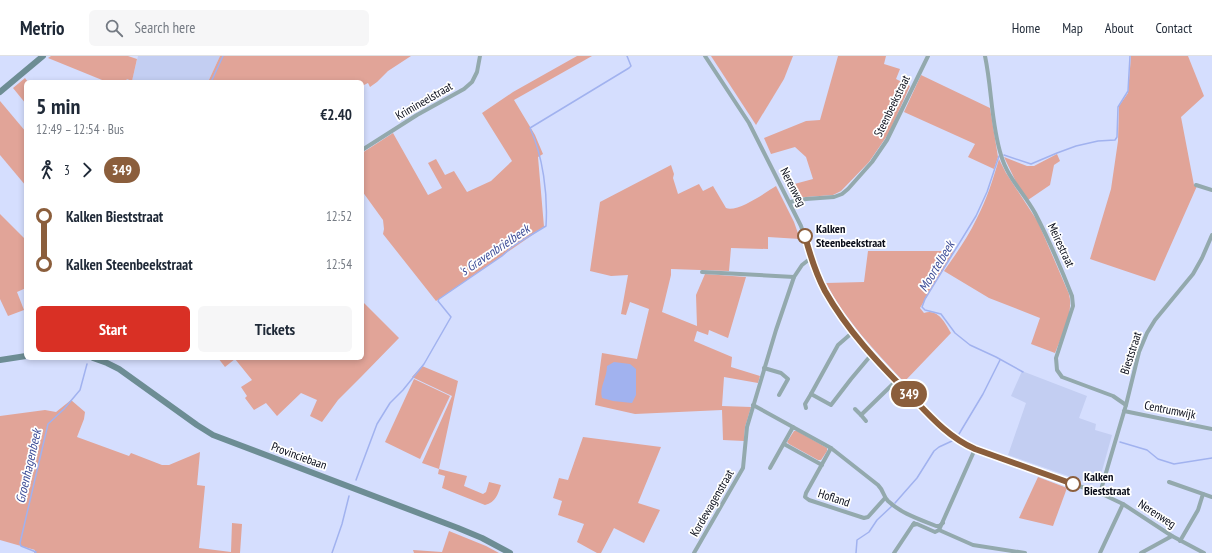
<!DOCTYPE html>
<meta charset="utf-8">
<style>
body{margin:0;font-family:"PT Sans Narrow",sans-serif;background:#f6f6f7;color:#1f2937;height:100vh;display:flex;flex-direction:column;font-size:15px;white-space:nowrap}
*{box-sizing:border-box;margin:0}
p{font-size:13px;color:#747a83}
.icon{flex:none;width:22px;height:22px;fill:none;stroke:currentColor;stroke-width:2;stroke-linecap:round;stroke-linejoin:round}
.map{position:relative;flex:1;overflow:hidden}
.sheet{position:absolute;left:24px;top:24px;width:340px;height:280px;display:flex;flex-direction:column;background:#fff;border-radius:6px;box-shadow:0 2px 6px #0003}
.sheet>*{flex:none}
.badge{padding:0 8px;border-radius:13px;font-size:14px;line-height:26px}
.map>.badge{position:absolute;translate:-50% -50%;box-shadow:0 0 0 2px #fff}
.legs{display:flex;align-items:center;gap:6px;height:44px;padding:0 12px;font-size:13px}
.legs p{margin-inline-start:auto}
.head{display:flex;align-items:center;justify-content:space-between;height:68px;padding:0 12px}
h1{font-size:22px;font-weight:700;line-height:30px}
.primary-button{display:flex;gap:8px;margin-top:auto;padding:8px 12px}
.primary-button a{flex:1;height:46px;border-radius:6px;background:#d93025;color:#fff;font-size:16px;font-weight:700;line-height:46px;text-align:center}
.primary-button a+a{background:#f6f6f7;color:#1f2937}
ul{padding:0 12px;list-style:none}
li{display:flex;align-items:center;gap:14px;height:48px;font-size:15px}
li i{display:grid;place-items:center;width:6px;height:100%;margin:0 5px;background:currentColor}
li i::after{content:'';width:10px;height:10px;margin:-5px;border:3px solid;border-radius:50%;background:#fff}
li p{margin-inline-start:auto}
li:first-child i{background:linear-gradient(#0000 50%,currentColor 0)}
li:last-child i{background:linear-gradient(currentColor 50%,#0000 0)}
header{display:flex;align-items:center;gap:24px;box-sizing:border-box;height:56px;padding:0 20px;background:#fff;border-bottom:1px solid #e0e1e3}
header strong{font-size:19px}
nav{display:flex;gap:22px;margin-inline-start:auto;font-size:14px}
.search{width:280px;height:36px;background:#f6f6f7;display:flex;align-items:center;gap:10px;box-sizing:border-box;padding:0 14px;border-radius:6px;color:#747a83;font-size:15px}
.map>svg:first-child{display:block}
.built{fill:#c3cef2}
.green{fill:#e1a498}
.water{fill:#a1b2ef}
.lines{fill:none;stroke-linecap:round;stroke-linejoin:round}
.stream{stroke:#a1b2ef;stroke-width:1.5}
.street{stroke:#93a9ad;stroke-width:4}
.secondary{stroke:#6d8d94;stroke-width:6}
.line-1-casing{stroke:#fff;stroke-width:9}
.line-1{stroke:#8b5e3c;stroke-width:6}
.stop-1-dot{fill:#fff;stroke:#8b5e3c;stroke-width:2}
.labels{text-anchor:middle;stroke-width:3.5;stroke-linejoin:round;paint-order:stroke}
.street-label{font-size:12px;fill:#080b18;stroke:#fff}
.stop-label{font-size:12px;font-weight:bold;fill:#080b18;stroke:#fff;text-anchor:start}
.water-label{font-size:13px;font-style:italic;fill:#3f4e98;stroke:#fff}
</style>
<header>
<strong>Metrio</strong>
<div class="search"><svg class="icon" aria-label="search" viewBox="0 0 24 24"><circle cx="10" cy="10" r="6"/><path d="M15 15l6 6"/></svg>Search here</div>
<nav><a>Home</a><a>Map</a><a>About</a><a>Contact</a></nav>
</header>
<div class="map">
<svg width="1212" height="497" viewBox="0 0 1212 497">
<rect width="100%" height="100%" fill="#d5defe"/>
<!-- built -->
<g class="built">
<path d="M138,0H220L208,26H125L127,23L132,24Z"/>
<path d="M1022,315L1087,340L1079,362L1096,368L1095,374L1112,379L1100,422L1098,426L1091,428L1008,399L1026,347L1011,340Z"/>
</g>
<!-- green -->
<g class="green">
<path d="M51,0H128L137,3L132,25L127,23L125,26H107L48,2Z"/>
<path d="M220,0H411L388,15L377,26L370,31L368,27L362,30V26H208Z"/>
<path d="M577,0H592L514,44L535,79L543,98L538,101L544,171L436,245L383,178L384,173L383,164L362,135V97L393,77L428,139L442,132L428,107L436,103L445,119L454,115L467,136L491,125L512,105L482,57L513,36Z"/>
<path d="M711,0H793L784,23L756,69Z"/>
<path d="M838,0H886L884,8L900,13L896,23L910,30L889,77L869,106L841,135L833,139L792,142L787,130L813,123L806,101L795,91L771,98L764,82L806,65L820,64Z"/>
<path d="M1131,0H1188L1204,40L1181,61L1194,129L1197,130L1155,225L1090,203L1111,133L1118,85L1119,50L1128,37Z"/>
<path d="M921,19L990,52L998,101L994,113L968,101L975,88L904,56Z"/>
<path d="M25,22L28,26H26V48L13,32Z"/>
<path d="M0,45L26,76V130L0,99Z"/>
<path d="M1057,98L1060,105L1054,109L1050,129L1028,144L1017,128L1004,101L1027,110H1034Z"/>
<path d="M999,103L1006,117L1038,166L1069,238C1074,257 1062,279 1055,297L1031,288L1040,262L989,242L944,215C956,198 968,181 977,162C987,143 993,123 999,103Z"/>
<path d="M671,109L674,118L673,122L678,138L699,128L703,135L713,130L726,152C737,157 766,136 776,130L794,166L800,183L768,181V193L731,192L729,215L671,213V219L662,256L697,270L696,239L705,218L746,221L728,282L709,274L708,279L697,275L694,285L732,301L731,311L760,320L758,327L724,321L722,350L751,351L745,371L744,385L723,384L722,354L635,358L595,349L602,297L637,303L649,253L630,246L626,259L621,258L628,219L611,220L590,215L600,146Z"/>
<path d="M0,158L26,184V232L17,236L24,254L8,260L0,243Z"/>
<path d="M868,195H954L920,252L924,257C938,252 945,267 951,277L904,326C875,295 846,265 826,227L864,226Z"/>
<path d="M362,245L399,282L361,321L338,344L322,366L310,360L317,344L301,337L277,360L266,347L254,354L245,342L247,340L241,331L252,324L235,303L225,311L218,302H362Z"/>
<path d="M422,310L458,325L439,413L467,420L464,430L483,438L486,436L489,426L501,429C498,438 496,446 485,449L442,432L445,420L438,418L439,413L422,407L452,340L412,321Z"/>
<path d="M414,323L450,340L420,403L385,386Z"/>
<path d="M71,344L85,356L84,363L77,381L129,400L131,397L162,409H169L200,396L197,429L205,430L199,492L231,496L232,467L242,468L240,497H34L35,494L0,484V360L45,354L56,356Z"/>
<path d="M794,375H797L827,392V395L821,404H818L789,388L787,386Z"/>
<path d="M583,381L661,391L638,447L660,454L644,487L614,472L601,497H597L577,486L584,468L558,459L562,445L553,442L559,422L568,424Z"/>
<path d="M1038,421L1067,432L1053,470L1019,462Z"/>
<path d="M449,475L486,490L499,497H414L413,494L442,496Z"/>
</g>
<!-- water -->
<path class="water" d="M614,306L630,308L636,313V339L632,347L613,345L602,342C599,331 607,322 607,310Z"/>
<g class="lines">
<!-- stream -->
<g class="stream">
<path d="M211,26L223,0"/>
<path d="M1004,99L1031,108L1057,97L1076,90L1098,85L1115,84L1117,81L1118,51L1128,35L1130,0"/>
<path d="M999,100L987,136L976,160L925,243L922,251L925,254L941,258L955,277L970,289L996,301L1023,316"/>
<path d="M959,378L983,338L1000,304"/>
<path d="M1120,386L1147,394L1158,403L1174,408L1212,402"/>
<path d="M356,424L377,368L390,347L403,334L424,308L451,261L438,245L439,243L502,200L513,190L546,170C548,139 543,100 530,72L629,12L631,10L627,0"/>
<path d="M895,447L917,422L934,395L939,391L952,385"/>
<path d="M35,497L36,496L21,490L20,487L48,368L64,353L80,334L87,308"/>
<path d="M332,497L342,468L349,440"/>
<path d="M856,497L857,484L869,476L877,464L892,450"/>
</g>
<!-- street -->
<g class="street">
<path d="M705,0L749,67L801,170L819,223L836,253L872,298L939,369L956,382L975,393L1036,416L1100,437L1123,448L1172,480L1204,497"/>
<path d="M985,0C992,33 991,67 1001,99C1007,121 1024,137 1035,157C1049,184 1061,212 1072,240L1073,250L1056,302L1057,314L1062,321L1113,340L1126,349"/>
<path d="M362,94L417,59L464,33L472,26L477,16L480,0"/>
<path d="M1196,129L1212,134"/>
<path d="M790,146L806,143L834,141L842,138L848,133L872,106L887,84L928,0"/>
<path d="M702,216L794,221"/>
<path d="M853,276L838,289L811,338L831,349L851,323L872,298"/>
<path d="M764,312L781,317L788,323L779,339"/>
<path d="M753,349L831,392L878,429C884,435 883,440 888,445C902,458 919,463 936,470H939L943,467"/>
<path d="M806,352L805,348L811,338"/>
<path d="M855,353L861,359"/>
<path d="M1124,355L1212,373"/>
<path d="M866,365L861,359L896,325"/>
<path d="M784,388L822,409"/>
<path d="M831,392L806,437L805,441L809,444L864,462L868,461L885,442"/>
<path d="M770,412L793,371"/>
<path d="M1169,426L1212,441"/>
<path d="M1100,437L1126,349L1139,296L1147,277L1155,264L1193,218L1202,202L1212,179"/>
<path d="M913,469L917,468L935,476L939,474L975,393"/>
<path d="M939,474L973,489L1025,497"/>
<path d="M1180,485L1198,454L1203,438"/>
<path d="M694,497L743,412L747,371L776,274L794,221L802,209L811,202"/>
<path d="M894,497L914,467"/>
<path d="M1100,497L1123,448"/>
<path d="M1141,497L1172,480"/>
</g>
<!-- secondary -->
<g class="secondary">
<path d="M0,36L43,0"/>
<path d="M93,302L107,307L119,313L197,369L213,379L458,472L482,482L510,497"/>
<path d="M0,304L26,300"/>
</g>
</g>
<g class="lines">
<defs>
<path id="line-1" d="M805,180C810,199 816,218 825,235C847,274 878,307 910,339C930,360 948,381 975,393L1073,428"/>
</defs>
<!-- line-1 casing -->
<use href="#line-1" class="line-1-casing"/>
<!-- line-1 -->
<use href="#line-1" class="line-1"/>
</g>
<!-- markers -->
<g class="stop-1-dot">
<circle cx="805" cy="180" r="7"/>
<circle cx="1073" cy="428" r="7"/>
</g>
<g class="labels">
<!-- street labels -->
<g class="street-label">
<text transform="translate(424 45) rotate(-30)" y="4">Krimineelstraat</text>
<text transform="translate(892 50) rotate(-64)" y="4">Steenbeekstraat</text>
<text transform="translate(793 131) rotate(63)" y="4">Nerenweg</text>
<text transform="translate(1061 189) rotate(65)" y="4">Meirestraat</text>
<text transform="translate(1131 297) rotate(-72)" y="4">Bieststraat</text>
<text transform="translate(1170 354) rotate(11)" y="4">Centrumwijk</text>
<text transform="translate(299 400) rotate(20)" y="4">Provinciebaan</text>
<text transform="translate(834 442) rotate(18)" y="4">Hofland</text>
<text transform="translate(712 447) rotate(-60)" y="4">Kordewagenstraat</text>
<text transform="translate(1157 458) rotate(33)" y="4">Nerenweg</text>
</g>
<!-- stop labels -->
<g class="stop-label">
<text x="816" y="177">Kalken<tspan x="816" dy="14">Steenbeekstraat</tspan></text>
<text x="1084" y="425">Kalken<tspan x="1084" dy="14">Bieststraat</tspan></text>
</g>
<!-- water labels -->
<g class="water-label">
<text transform="translate(494 194) rotate(-34)" y="5">'s Gravenbrielbeek</text>
<text transform="translate(936 210) rotate(-59)" y="5">Moortelbeek</text>
<text transform="translate(28 410) rotate(-77)" y="5">Groenhagenbeek</text>
</g>
</g>
</svg>
<b class="badge" style="left:909px;top:338px;background:#8b5e3c;color:#fff">349</b>
<section class="sheet">
<div class="head"><div><h1>5 min</h1><p>12:49 – 12:54 · Bus</p></div><b>€2.40</b></div>
<div class="legs"><svg class="icon" aria-label="walk" viewBox="0 0 24 24"><circle cx="13" cy="4" r="2"/><path d="M13 8l-2 6 4 7M11 14l-3 7M7 12l3-4h3l4 4"/></svg>3<svg class="icon" aria-label="forward" viewBox="0 0 24 24"><path d="M9 5l7 7-7 7"/></svg><b class="badge" style="background:#8b5e3c;color:#fff">349</b></div>
<ul>
<li><i style="color:#8b5e3c"></i><b>Kalken Bieststraat</b><p>12:52</p></li>
<li><i style="color:#8b5e3c"></i><b>Kalken Steenbeekstraat</b><p>12:54</p></li>
</ul>
<div class="primary-button"><a>Start</a><a>Tickets</a></div>
</section>
</div>
